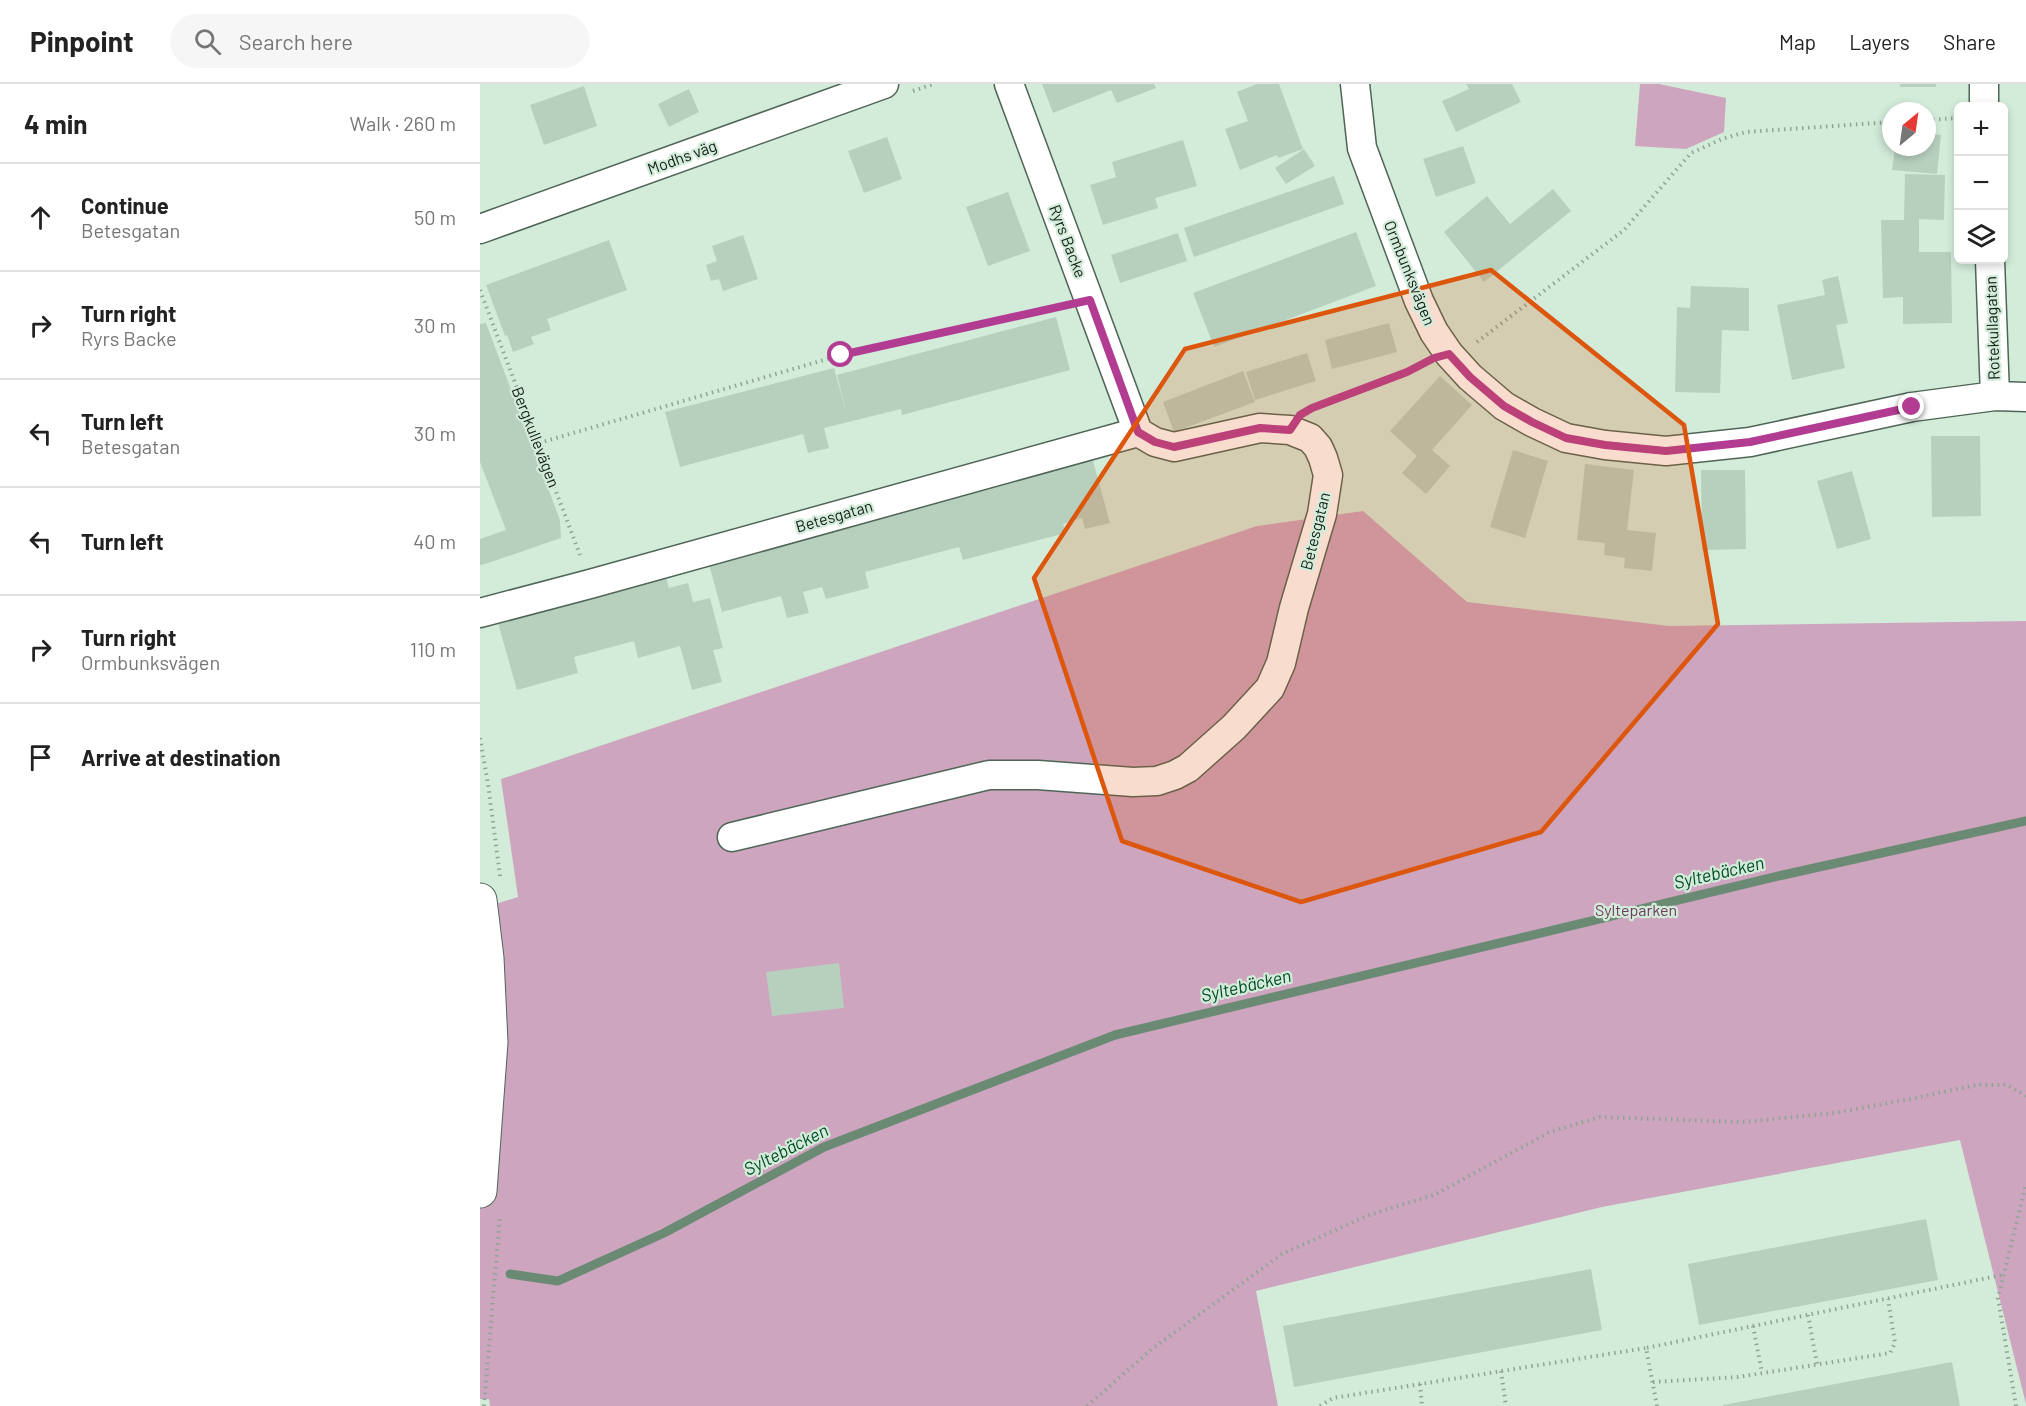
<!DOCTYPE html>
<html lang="en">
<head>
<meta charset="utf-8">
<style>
	:root { --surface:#fff; --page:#f6f6f6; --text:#222; --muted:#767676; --line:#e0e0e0 }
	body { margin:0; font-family:Barlow,sans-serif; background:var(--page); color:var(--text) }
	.controls { position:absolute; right:18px; top:18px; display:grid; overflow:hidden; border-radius:9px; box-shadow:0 3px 9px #0003 }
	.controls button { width:54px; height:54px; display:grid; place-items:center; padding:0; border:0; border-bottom:2px solid var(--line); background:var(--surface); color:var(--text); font:30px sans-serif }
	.compass { position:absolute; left:1402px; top:18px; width:54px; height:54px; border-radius:50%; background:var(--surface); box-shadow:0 3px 9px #0003; rotate:29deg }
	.stop { position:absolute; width:18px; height:18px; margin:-14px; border:4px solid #b33c93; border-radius:50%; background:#fff }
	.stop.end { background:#b33c93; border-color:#fff; box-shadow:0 2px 6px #0008 }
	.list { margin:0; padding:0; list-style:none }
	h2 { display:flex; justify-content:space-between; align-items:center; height:78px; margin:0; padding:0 24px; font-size:26px }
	h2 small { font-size:20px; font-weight:400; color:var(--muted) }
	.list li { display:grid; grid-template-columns:39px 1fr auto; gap:18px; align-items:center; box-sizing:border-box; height:108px; padding:0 24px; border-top:2px solid var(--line) }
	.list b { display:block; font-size:22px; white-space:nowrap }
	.list p { margin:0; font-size:20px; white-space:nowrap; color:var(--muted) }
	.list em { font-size:20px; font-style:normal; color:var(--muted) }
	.icon { flex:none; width:33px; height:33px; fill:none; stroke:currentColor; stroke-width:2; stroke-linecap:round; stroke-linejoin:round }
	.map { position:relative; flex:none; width:1546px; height:1322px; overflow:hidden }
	header { display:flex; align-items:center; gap:36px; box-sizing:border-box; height:84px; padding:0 30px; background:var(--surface); border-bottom:2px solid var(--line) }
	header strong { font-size:28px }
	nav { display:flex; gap:33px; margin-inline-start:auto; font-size:21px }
	.search { width:420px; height:54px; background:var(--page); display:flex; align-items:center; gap:15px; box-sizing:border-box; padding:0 21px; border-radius:33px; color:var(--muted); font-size:22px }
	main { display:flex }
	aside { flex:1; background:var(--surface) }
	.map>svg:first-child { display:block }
	.green { fill:#cda5be }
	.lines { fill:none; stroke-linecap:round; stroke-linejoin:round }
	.stream { stroke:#6a8a74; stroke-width:9 }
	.building { fill:#b7d0be }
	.minor-casing { stroke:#4f6556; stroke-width:31 }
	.tertiary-casing { stroke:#4f6556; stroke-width:35 }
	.path { stroke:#90a496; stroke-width:4; stroke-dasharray:1.5 4.5; stroke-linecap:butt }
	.minor { stroke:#fff; stroke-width:28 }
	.tertiary { stroke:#fff; stroke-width:33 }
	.route { stroke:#b33c93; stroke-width:8 }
	.marked { fill:#dd560d; fill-opacity:0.2; stroke:#dd560d; stroke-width:4.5; stroke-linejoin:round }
	.labels { text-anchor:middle; stroke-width:4.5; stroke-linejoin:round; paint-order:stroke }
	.street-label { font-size:16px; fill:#141e17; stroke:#d3ecda }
	.park-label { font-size:16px; fill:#6f3a5e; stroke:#d3ecda }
	.water-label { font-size:18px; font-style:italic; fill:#004b27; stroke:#d3ecda }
</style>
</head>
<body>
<header>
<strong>Pinpoint</strong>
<div class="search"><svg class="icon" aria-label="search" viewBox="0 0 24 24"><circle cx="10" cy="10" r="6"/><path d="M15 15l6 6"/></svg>Search here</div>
<nav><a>Map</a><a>Layers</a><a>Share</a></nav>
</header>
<main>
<aside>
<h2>4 min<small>Walk · 260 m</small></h2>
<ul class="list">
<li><svg class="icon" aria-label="ahead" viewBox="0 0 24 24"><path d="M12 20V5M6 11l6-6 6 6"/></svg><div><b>Continue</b><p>Betesgatan</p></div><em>50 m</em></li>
<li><svg class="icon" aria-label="right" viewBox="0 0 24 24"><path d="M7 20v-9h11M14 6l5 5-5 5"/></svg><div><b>Turn right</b><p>Ryrs Backe</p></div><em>30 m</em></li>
<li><svg class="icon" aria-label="left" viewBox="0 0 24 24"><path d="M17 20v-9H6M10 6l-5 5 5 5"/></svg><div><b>Turn left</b><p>Betesgatan</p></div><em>30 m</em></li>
<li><svg class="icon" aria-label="left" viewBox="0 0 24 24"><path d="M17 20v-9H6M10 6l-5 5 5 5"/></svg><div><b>Turn left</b></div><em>40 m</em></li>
<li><svg class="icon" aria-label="right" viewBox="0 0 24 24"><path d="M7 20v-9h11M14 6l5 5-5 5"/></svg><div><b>Turn right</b><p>Ormbunksvägen</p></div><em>110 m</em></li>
<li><svg class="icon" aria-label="arrive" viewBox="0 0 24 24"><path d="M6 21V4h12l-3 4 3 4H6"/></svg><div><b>Arrive at destination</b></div></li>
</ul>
</aside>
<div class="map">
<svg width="1546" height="1322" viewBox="0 0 1546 1322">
	<rect width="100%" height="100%" fill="#d3ecda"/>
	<path class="green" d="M1160,0H1179L1246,14L1244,48L1206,65L1155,62Z
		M883,427L987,518L1189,542L1546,537V1320L1480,1056L1122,1123L776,1207L798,1322H10L9,1315H0V825L38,813L21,695L777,442Z"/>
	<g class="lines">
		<path class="stream" d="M30,1190L78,1197L184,1149L344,1063L635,951L1303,791L1546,737"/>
	</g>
	<path class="building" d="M562,0H674L676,4L637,19L631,6L573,29Z
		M777,0H799L823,65L798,74L797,71L760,86L745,45L768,37L757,8Z
		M986,0H1032L1041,18L976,48L962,17L989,5Z
		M1420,0H1456V3H1420Z
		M104,2L117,42L64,61L50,21Z
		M209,5L219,28L189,43L178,20Z
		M1447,50L1461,51L1457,90L1412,86L1415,63H1447Z
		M407,53L422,95L384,109L368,67Z
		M703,56L717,102L675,114L678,124L623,141L610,101L636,93L632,78Z
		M983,62L996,99L956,113L943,75Z
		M824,65L835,82L806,100L795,84Z
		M1425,90L1465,91L1464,136L1439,135V168H1471L1472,239L1423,240V213L1403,214L1401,136H1424Z
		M854,92L864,120L714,173L704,144Z
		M1073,105L1091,127L1004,198L964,148L1007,112L1030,140Z
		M528,108L550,167L508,182L486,123Z
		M876,148L896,202L734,263L713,209Z
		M698,149L707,177L640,199L631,171Z
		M263,151L278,195L243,207L239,195L231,197L226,181L237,177L232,162Z
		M129,156L147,206L67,235L71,246L51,253L54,260L33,268L27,251L25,252L6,201Z
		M1358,192L1368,239L1356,241L1365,284L1312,296L1297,221L1345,211L1342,196Z
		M1211,202L1269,204V247L1242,246L1240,309L1195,308L1197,223L1210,224Z
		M576,233L590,286L422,331L421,325L344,344L349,364L328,369L323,350L200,383L185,328L354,284L367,331L357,291Z
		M6,239L80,436L81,454L5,480L0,481V455L26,446L0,378V240Z
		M909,239L917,268L852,285L845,256Z
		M827,269L836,297L775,316L766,288Z
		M763,287L775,318L694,348L683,318Z
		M960,292L992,321L952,366L970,382L946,410L922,389L937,372L910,347Z
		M1451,352H1500L1501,432L1452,433Z
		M610,366L630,439L605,445L602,434L583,440L586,449L483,476L479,463L385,488L389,504L346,515L342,503L323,508L329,529L307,534L301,512L242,528L227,473Z
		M1033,366L1068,377L1045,454L1010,443Z
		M1105,380L1154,386L1147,446L1176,449L1172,487L1144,484L1145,474L1124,471L1125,459L1097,456Z
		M1221,386H1265L1266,465L1222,466Z
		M1372,387L1391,455L1357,465L1337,397Z
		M184,486L189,504L208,499L213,518L230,514L243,564L233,566L242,598L212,606L200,562L158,574L154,557L94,573L98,589L37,606L16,532Z
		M359,879L364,924L292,932L286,888Z
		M1446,1135L1458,1196L1219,1241L1208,1180Z
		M1111,1185L1122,1246L814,1303L803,1242Z
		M1472,1278L1480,1322H1243V1321Z"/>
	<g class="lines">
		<defs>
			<path id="minor" d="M529,0L658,348
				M875,0L882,64L939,217L954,248L969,270L990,293L1024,322L1052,338L1086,354L1125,361L1186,367L1270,358L1432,323L1515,312L1546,313
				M1504,22V0
				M0,145L404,0
				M1510,176L1515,312
				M0,529L110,500L658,348L675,358L694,363L780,344L810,346L830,354L838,363L843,374L848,391L842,430L814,524L801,579L790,604L754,643L708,684L695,691L677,697L653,698L558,691H509L252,753"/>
			<path id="tertiary" d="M0,816L7,874L11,958L0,1107"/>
		</defs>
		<use href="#minor" class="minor-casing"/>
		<use href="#tertiary" class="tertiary-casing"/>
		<path class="path" d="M433,7L453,0
			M1447,36L1478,34
			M0,206L100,471
			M997,258L1144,146L1211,69L1242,55L1266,48L1411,38
			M834,324L927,288L941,281
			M59,359L361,271L580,222
			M0,654L8,700L20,792
			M1328,1231L1337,1280
			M1273,1242L1282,1289
			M1021,1287L1026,1322
			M1173,1298L1258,1293L1410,1269L1415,1259L1408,1215
			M940,1300L942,1322
			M4,1322L20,1131
			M607,1322L672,1265L802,1170L889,1131L954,1111L1070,1048L1120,1033L1263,1038L1354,1029L1436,1014L1496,1001H1527L1546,1012
			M840,1322L853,1314L1166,1264
			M1177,1322L1166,1264L1522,1191
			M1536,1322L1518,1214L1546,1100"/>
		<use href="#minor" class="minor"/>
		<use href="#tertiary" class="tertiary"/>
	</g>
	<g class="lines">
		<path class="route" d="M361,271L610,216L658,348L675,358L694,363L780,344L810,346L820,331L832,324L927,288L954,274L969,270L990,293L1024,322L1052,338L1086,354L1125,361L1186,367L1270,358L1432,323"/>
	</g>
	<path class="marked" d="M1011,186L1204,341L1238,540L1061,748L821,818L642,757L554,494L705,265Z"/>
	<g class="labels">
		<g class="street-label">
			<text transform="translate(202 73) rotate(-20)" y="6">Modhs väg</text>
			<text transform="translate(588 157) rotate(69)" y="6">Ryrs Backe</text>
			<text transform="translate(930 189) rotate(68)" y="6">Ormbunksvägen</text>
			<text transform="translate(1512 244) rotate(-92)" y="6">Rotekullagatan</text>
			<text transform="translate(56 353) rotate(69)" y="6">Bergkullevägen</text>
			<text transform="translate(354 432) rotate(-16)" y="6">Betesgatan</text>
			<text transform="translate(835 447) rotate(-76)" y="6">Betesgatan</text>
		</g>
		<g class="park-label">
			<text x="1156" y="832">Sylteparken</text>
		</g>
		<g class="water-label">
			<text transform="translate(1239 789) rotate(-13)" y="6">Syltebäcken</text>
			<text transform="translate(766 902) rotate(-13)" y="6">Syltebäcken</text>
			<text transform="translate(306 1066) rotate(-27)" y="6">Syltebäcken</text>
		</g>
	</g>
</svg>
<div class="controls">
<button>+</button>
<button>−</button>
<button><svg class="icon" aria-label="layers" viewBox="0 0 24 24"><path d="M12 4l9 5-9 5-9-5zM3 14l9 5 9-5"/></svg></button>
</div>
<svg class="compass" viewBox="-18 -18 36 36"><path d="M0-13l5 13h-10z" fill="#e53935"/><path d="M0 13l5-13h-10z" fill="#767676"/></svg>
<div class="stop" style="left:361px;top:271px"></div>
<div class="stop end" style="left:1432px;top:323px"></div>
</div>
</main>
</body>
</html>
